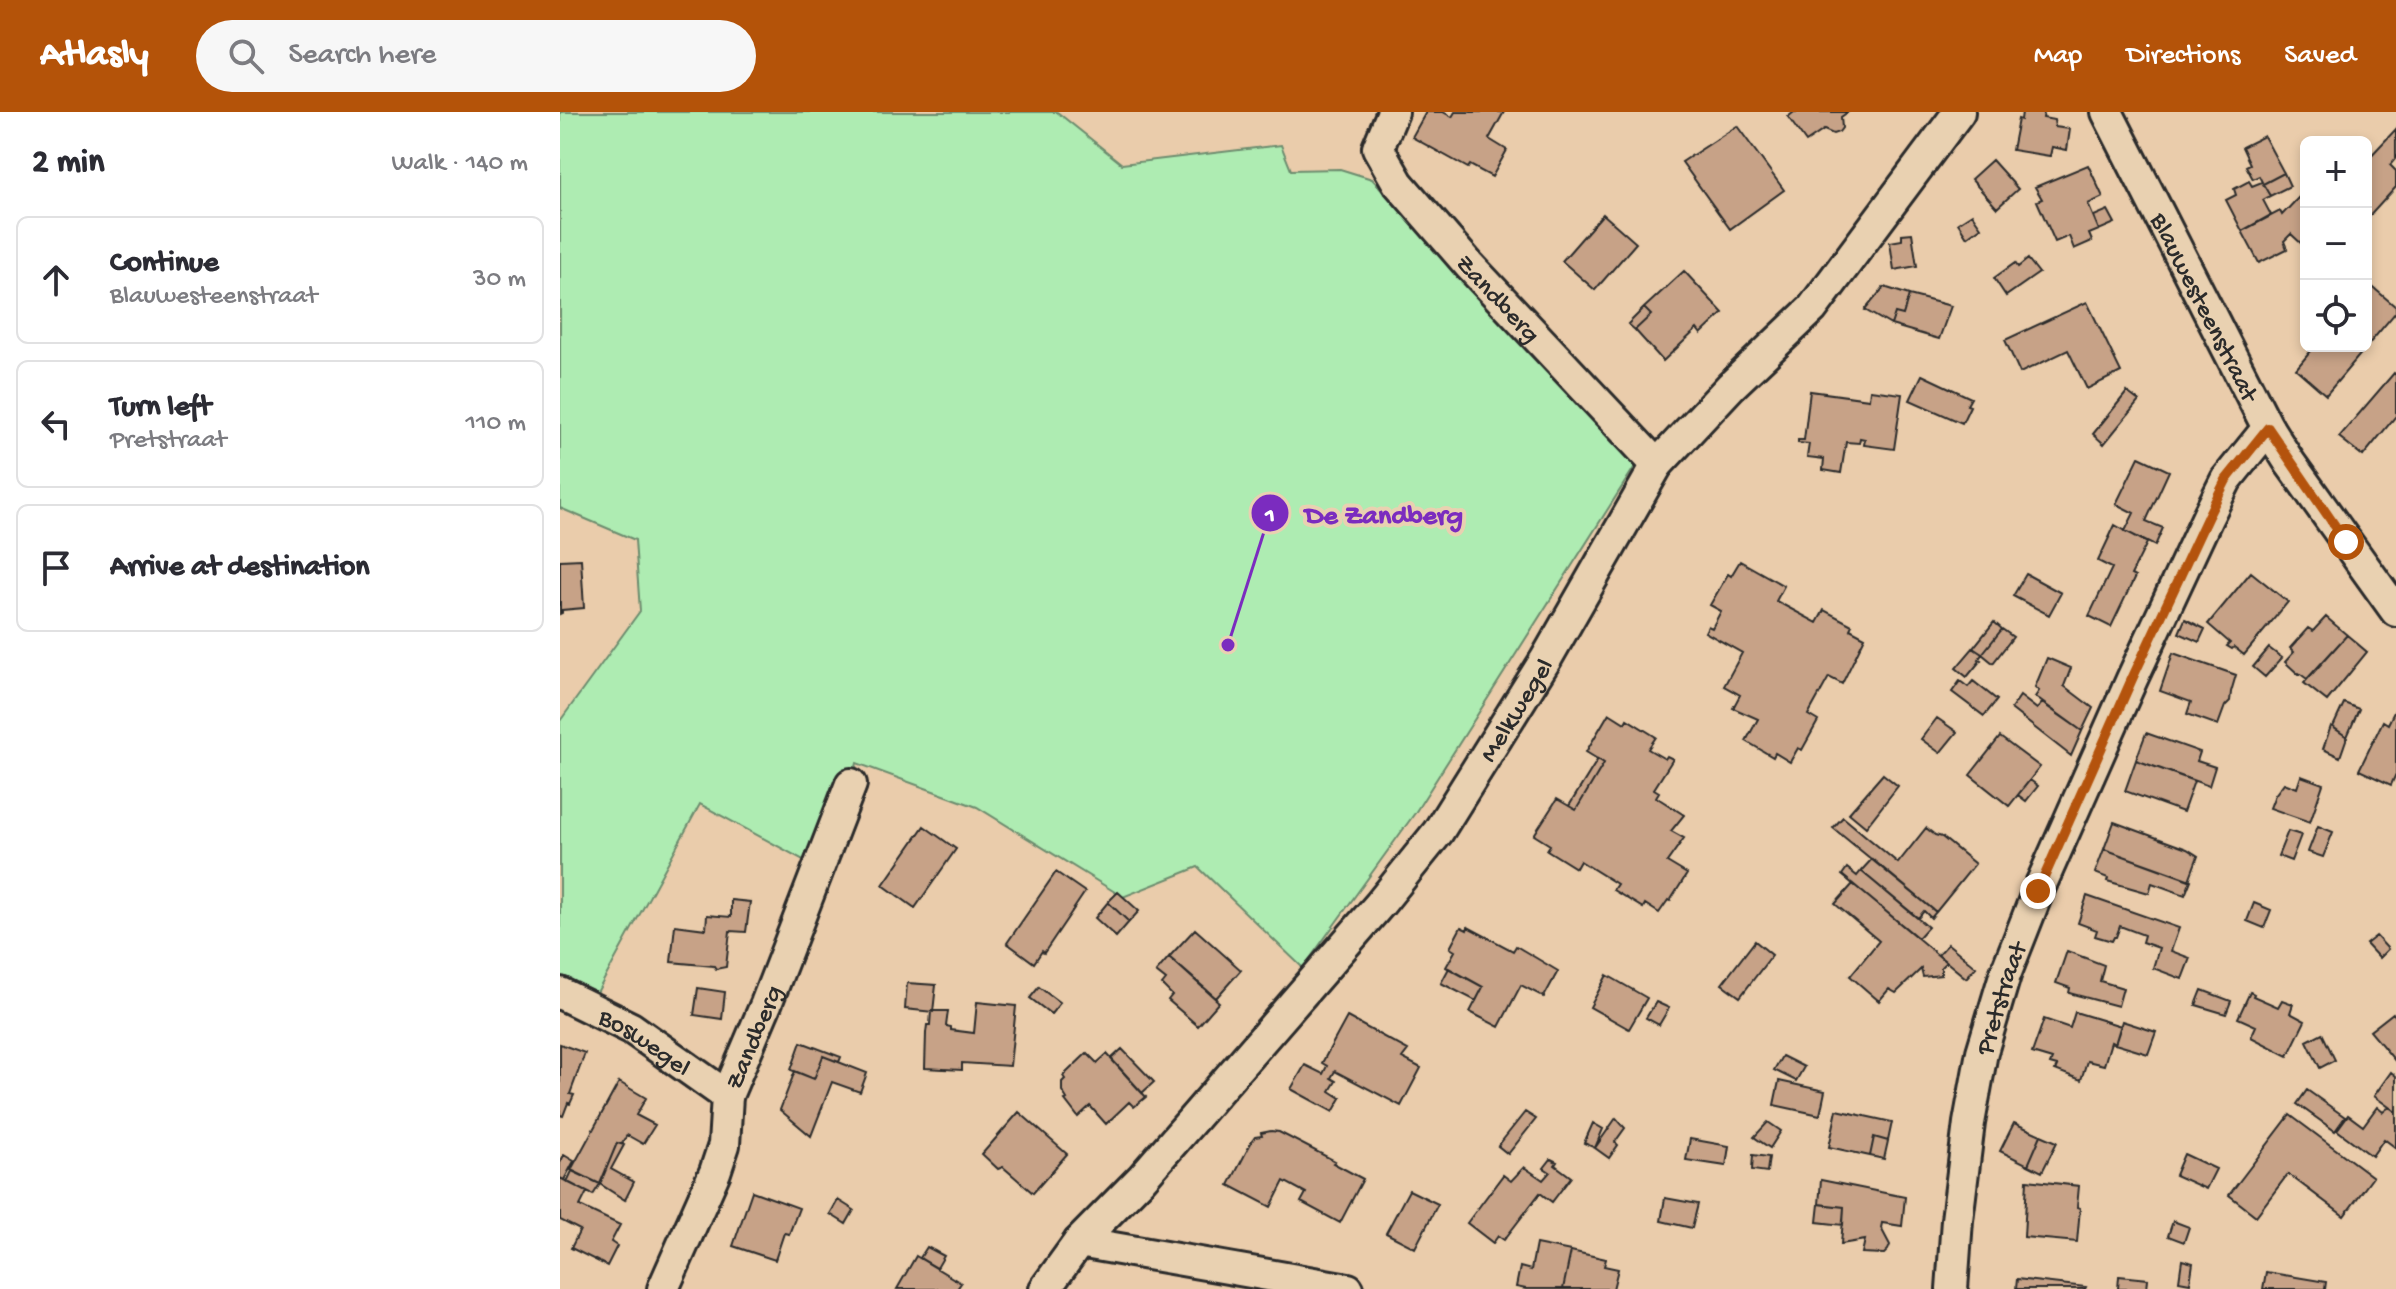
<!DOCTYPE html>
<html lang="en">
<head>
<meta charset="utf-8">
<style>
	:root { --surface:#fff; --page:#f7f7f7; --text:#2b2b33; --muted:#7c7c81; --line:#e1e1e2; --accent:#b45309 }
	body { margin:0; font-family:"Gochi Hand",sans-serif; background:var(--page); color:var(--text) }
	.controls { position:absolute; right:24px; top:24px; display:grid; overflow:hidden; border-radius:12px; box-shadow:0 4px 12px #0003 }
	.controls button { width:72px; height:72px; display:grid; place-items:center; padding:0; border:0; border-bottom:2px solid var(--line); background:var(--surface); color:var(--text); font:40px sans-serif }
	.stop { position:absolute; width:24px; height:24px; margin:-18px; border:6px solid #b45309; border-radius:50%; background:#fff }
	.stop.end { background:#b45309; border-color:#fff; box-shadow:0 2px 8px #0008 }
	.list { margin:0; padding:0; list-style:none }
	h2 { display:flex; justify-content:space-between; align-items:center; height:104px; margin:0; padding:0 32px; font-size:34px }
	h2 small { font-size:26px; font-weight:400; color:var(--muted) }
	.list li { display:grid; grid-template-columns:52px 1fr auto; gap:24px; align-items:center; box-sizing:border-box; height:128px; margin:0 16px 16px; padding:0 16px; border:2px solid var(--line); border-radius:12px }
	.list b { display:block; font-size:30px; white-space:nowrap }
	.list p { margin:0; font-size:26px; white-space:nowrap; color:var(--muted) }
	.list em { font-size:26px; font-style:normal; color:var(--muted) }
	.icon { flex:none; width:44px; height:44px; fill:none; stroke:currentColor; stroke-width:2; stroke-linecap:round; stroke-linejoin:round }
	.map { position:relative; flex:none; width:1836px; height:1177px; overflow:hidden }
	header { display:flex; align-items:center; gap:48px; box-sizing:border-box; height:112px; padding:0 40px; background:var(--accent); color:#fff }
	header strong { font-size:38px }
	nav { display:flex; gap:44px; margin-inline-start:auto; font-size:28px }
	.search { width:560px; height:72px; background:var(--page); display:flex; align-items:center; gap:20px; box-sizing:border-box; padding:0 28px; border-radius:44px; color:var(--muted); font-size:30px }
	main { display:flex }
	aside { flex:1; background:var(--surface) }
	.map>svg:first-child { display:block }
	.green { fill:#aeecb2; stroke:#6c8c6e; stroke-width:2 }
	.building { fill:#c7a287; stroke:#2b2b2b; stroke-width:2 }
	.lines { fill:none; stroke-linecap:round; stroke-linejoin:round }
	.street-casing { stroke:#2b2b2b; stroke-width:36 }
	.street { stroke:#e9d1b1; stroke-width:30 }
	.route { stroke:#b45309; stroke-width:10 }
	.labels { text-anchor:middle; stroke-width:8; stroke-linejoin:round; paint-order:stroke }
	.street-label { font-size:26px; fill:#2b2b2b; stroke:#e9d1b1 }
	.leader { fill:none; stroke:#7b2cbf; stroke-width:3 }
	.callout-dot { fill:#7b2cbf; stroke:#e9d1b1; stroke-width:3 }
	.mark-label { font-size:24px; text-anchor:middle; font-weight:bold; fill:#fff }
	.callout-label { font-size:28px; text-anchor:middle; font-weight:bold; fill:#7b2cbf; stroke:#e9d1b1; stroke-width:8; stroke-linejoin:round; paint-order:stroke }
</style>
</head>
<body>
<header>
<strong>Atlasly</strong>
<div class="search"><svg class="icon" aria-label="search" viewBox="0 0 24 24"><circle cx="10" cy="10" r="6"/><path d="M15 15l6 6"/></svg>Search here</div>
<nav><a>Map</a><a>Directions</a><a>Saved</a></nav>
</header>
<main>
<aside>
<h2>2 min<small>Walk · 140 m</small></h2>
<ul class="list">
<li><svg class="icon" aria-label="ahead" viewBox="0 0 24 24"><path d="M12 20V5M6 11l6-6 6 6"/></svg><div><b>Continue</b><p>Blauwesteenstraat</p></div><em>30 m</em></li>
<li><svg class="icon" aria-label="left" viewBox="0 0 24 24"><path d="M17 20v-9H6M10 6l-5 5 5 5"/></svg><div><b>Turn left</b><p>Pretstraat</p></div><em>110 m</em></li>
<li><svg class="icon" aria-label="arrive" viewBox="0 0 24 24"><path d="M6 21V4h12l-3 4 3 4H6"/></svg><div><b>Arrive at destination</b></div></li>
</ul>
</aside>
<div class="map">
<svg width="1836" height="1177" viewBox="0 0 1836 1177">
	<rect width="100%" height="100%" fill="#eaccab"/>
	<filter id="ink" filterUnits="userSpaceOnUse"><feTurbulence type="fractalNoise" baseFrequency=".0125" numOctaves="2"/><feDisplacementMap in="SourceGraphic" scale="16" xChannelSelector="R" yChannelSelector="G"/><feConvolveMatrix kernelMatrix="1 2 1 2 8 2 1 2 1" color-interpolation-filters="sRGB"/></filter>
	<g filter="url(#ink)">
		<path class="green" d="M0,0H497L562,52L721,33L731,58L780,57L812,67L1079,348L855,701L743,856L638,755L563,785L417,695L297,651L271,763L140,692L34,886L0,870V609L80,499L75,428L0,396Z"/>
		<path class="building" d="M866,0H883L892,5L895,0H944L929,27L947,38L932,65L910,53L908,56L852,25Z
			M1234,0H1288L1281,5L1282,16L1279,20L1273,22L1264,18L1246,30L1228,5Z
			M1462,0H1484L1483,6L1494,8L1495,15L1510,17L1507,38L1492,35L1490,44L1452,38L1458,7L1461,8Z
			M1177,14L1224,78L1170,117L1122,50Z
			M1836,17V46L1830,53L1836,59V75L1806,108V49Z
			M1704,24L1724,61L1703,72L1710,84L1703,88L1711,103L1682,119L1666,88L1676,83L1674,77L1689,69L1692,74L1702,70L1699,64L1693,67L1686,54L1690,52L1682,35Z
			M1432,48L1458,77L1437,96L1411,67Z
			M1528,53L1543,85L1528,92L1539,118L1529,122L1532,129L1514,137L1509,124L1495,130L1477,89L1482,87L1475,75Z
			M1724,61L1730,74L1710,84L1703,72Z
			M1739,85L1746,92V136L1731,122L1724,129L1727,137L1699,151L1682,119L1720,99L1722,103Z
			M1548,98L1555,111L1539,118L1534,104Z
			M1043,102L1076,131L1035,178L1002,149Z
			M1412,102L1421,115L1407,125L1398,111Z
			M1352,121L1357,154L1334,158L1330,130L1342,128V122Z
			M1468,147L1479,161L1446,184L1434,166L1455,151L1458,155Z
			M1124,159L1163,201L1141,222L1137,217L1103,249L1075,218L1091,203L1084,196Z
			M1808,171L1836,195V200L1766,283L1736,257L1755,234H1806V174Z
			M1324,175L1349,183L1343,203L1335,201L1331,213L1305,198Z
			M1349,183L1391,194L1379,227L1331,213L1335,201L1343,203Z
			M1527,190L1561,260L1527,277L1508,238L1460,261L1445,228Z
			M1084,196L1091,203L1075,218L1068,212Z
			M1834,261L1836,263V304L1803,344L1779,325Z
			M1362,263L1411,286L1407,293L1410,294L1402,311L1350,288Z
			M1310,278L1342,282L1334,337L1304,333L1305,327L1300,326L1299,331L1286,330L1281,361L1263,358L1264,347L1247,345L1249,332L1238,331V328H1244L1250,279L1309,287Z
			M1567,280L1579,289L1544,332L1533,322Z
			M1579,345L1609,359L1586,409L1603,416L1595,434L1565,419L1574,401L1556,392Z
			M1555,413L1587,431L1571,463L1575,465L1551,515L1529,504L1552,456L1538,449Z
			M21,447L24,496L2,498V501L0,502V448Z
			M1180,449L1224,474L1216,489L1257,511L1264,498L1292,513L1290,517L1305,525L1282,572L1269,565L1248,603L1258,609L1242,638L1238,636L1230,650L1215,641L1213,645L1186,629L1198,607L1173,596L1180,583L1164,574L1182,541L1145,520L1148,514L1152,516L1161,499L1150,493L1168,462L1171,464Z
			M1691,460L1728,490L1684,543L1674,535L1672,537L1667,534L1670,531L1648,512Z
			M1466,462L1501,481L1489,503L1453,484Z
			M1766,505L1787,523L1747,567L1739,561L1738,562L1725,550L1734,540L1730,536L1748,516L1753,519Z
			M1625,507L1645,517L1639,530L1619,521Z
			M1434,510L1442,517L1422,542L1413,536Z
			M1442,517L1453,525L1433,551L1422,542Z
			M1787,523L1807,540L1767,589L1744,571Z
			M1413,536L1422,542L1419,547L1421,548L1407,565L1396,556Z
			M1709,536L1722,546L1705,565L1693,555Z
			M1613,541L1676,563L1671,580L1670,589L1665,594L1658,613L1627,602L1631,590L1600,579Z
			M1487,546L1511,556L1504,574L1533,596L1522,619L1475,585L1479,579L1475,575Z
			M1400,569L1408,575L1413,569L1437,588L1424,604L1392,580Z
			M1460,584L1477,597L1482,591L1522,619L1511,644L1451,597Z
			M1784,591L1799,597L1787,625L1773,615Z
			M1836,596V662L1831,673L1799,658L1823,609L1828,612Z
			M1049,601L1065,611L1067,607L1096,625L1088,637L1105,647L1107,644L1113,647L1094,677L1099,680L1096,685L1124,703L1111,719L1124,726L1107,750L1127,762L1110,789L1108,788L1099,801L1085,792L1083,796L1053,778L1057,772L1020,749L1016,756L987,738L990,733L974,723L997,687L1016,698L1044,651L1026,640Z
			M1377,606L1397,620L1380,641L1361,627Z
			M1771,614L1787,625L1780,645L1763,637Z
			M1586,621L1640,640L1637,649L1655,655L1649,674L1576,648Z
			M1440,625L1480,655L1449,694L1410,663Z
			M1038,647L1044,651L1016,698L1009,694Z
			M1576,648L1634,669L1623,700L1565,679Z
			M1323,662L1338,674L1306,715L1289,701Z
			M1741,664L1763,672L1750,710L1710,696L1715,683L1724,671L1737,676Z
			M1470,668L1478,674L1466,689L1458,683Z
			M1283,705L1338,751L1366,716L1375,723L1382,725L1415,752L1376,800L1273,716Z
			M1554,710L1627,737L1638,744L1629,768L1544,737Z
			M364,714L396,737L355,796L323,773Z
			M1758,714L1773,720L1763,745L1748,740Z
			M1728,719L1741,723L1731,749L1718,744Z
			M1544,737L1631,768L1625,783L1592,771L1589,781L1547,769L1548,766L1535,761Z
			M1312,747L1376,800L1371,806L1364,799L1358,806L1301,759Z
			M1287,756L1297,764L1301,759L1368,815L1358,826L1282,763Z
			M496,760L525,780L484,841L482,839L474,851L447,831Z
			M1293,772L1386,850L1381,855V863L1363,865L1361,857L1336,881L1329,877L1319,889L1290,864L1319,829L1275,792Z
			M558,780L579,799L569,810L548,790Z
			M1527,784L1619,816L1611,839L1630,846L1622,867L1593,856L1599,836L1582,830L1584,823L1560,814L1556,825H1554L1552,829L1535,824L1537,818L1518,811Z
			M171,788L190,790L186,820L170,819L166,855L156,857L154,854L111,850L115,813L146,817L147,803L171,805Z
			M548,790L569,810L556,825L535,806Z
			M1694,791L1711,798L1704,816L1687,809Z
			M901,815L907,818L908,815L953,839L956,834L998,859L984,885L961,873L939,915L910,900L923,875L886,855L895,839L890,836Z
			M635,817L681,858L656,886L609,845Z
			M1816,824L1828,837L1819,846L1806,832Z
			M1195,829L1212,843L1180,885L1162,872Z
			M1388,832L1416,855L1406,866L1378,843Z
			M1507,839L1544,853L1540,869L1563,876L1558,894L1509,881L1510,876L1496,871Z
			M609,845L659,890L638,914L608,888L612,883L602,873L606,868L596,860Z
			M889,856L923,875L916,889L881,871Z
			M1047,863L1087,886L1069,917L1030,895Z
			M347,871L376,873L373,900L345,897Z
			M479,875L500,891L491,902L470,886Z
			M138,876L165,880L162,907L134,903Z
			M1642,878L1671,889L1666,902L1636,893Z
			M1690,880L1694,882L1693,884L1718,895L1722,888L1733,892L1730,901L1745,909L1728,944L1691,925L1696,914L1678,906Z
			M417,890L456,894L450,954L402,951V958L365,956L366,921L367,913H370L371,899H388L386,914L391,915V918L414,921Z
			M1096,890L1109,896L1099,913L1086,906Z
			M1515,900L1561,914L1555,932L1551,930L1544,953L1527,949L1521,968L1495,958L1497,954L1490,952L1492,947L1472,941L1484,907L1510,916Z
			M1833,901L1836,905V950L1810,919Z
			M787,905L848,938L842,946L861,956L841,994L775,959L771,966L776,969L770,979L781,986L773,1000L731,977L745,953L763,962L767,954L762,951Z
			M1562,909L1596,920L1588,942L1555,932Z
			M1762,921L1775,948L1760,956L1747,929Z
			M241,930L281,945L279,950L263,944L254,967L231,958Z
			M0,932L25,941L10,982L14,983L10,992L8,991L3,1004L0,1003Z
			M562,937L594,970L582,981L551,947Z
			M527,941L537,951L547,942L586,985L574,995L569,990L546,1012L530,994L518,1005L505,988L507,987L502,979V970L505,967L503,964Z
			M263,944L307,961L300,980L272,970L251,1024L220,998L235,959L254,967Z
			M1222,944L1244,955L1236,969L1214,958Z
			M1831,960L1836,964V1000L1814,984Z
			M1219,969L1265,979L1260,1003L1214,993Z
			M59,970L86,986L76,1003L95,1013L83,1032L67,1023L62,1032L57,1031L40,1072L11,1058Z
			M1747,978L1785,1005L1775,1019L1737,992Z
			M1817,995L1823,1000L1829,995L1836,1000V1036L1824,1027L1812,1044L1777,1018L1788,1003L1803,1014Z
			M1277,998L1332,1010L1328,1029L1314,1025L1310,1044L1269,1035Z
			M459,1000L507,1042L473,1081L443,1055L438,1057L422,1042Z
			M965,1000L976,1007L948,1042L938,1034Z
			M1730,1003L1813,1065L1784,1104L1728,1062L1696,1104L1669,1083Z
			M1056,1006L1065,1016L1055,1030L1058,1033L1049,1046L1035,1036Z
			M1208,1010L1221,1019L1210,1036L1194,1025Z
			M1033,1011L1043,1017L1035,1036L1024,1031Z
			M1454,1011L1481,1023L1468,1053L1440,1039Z
			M711,1019L719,1020L775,1049L773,1051L803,1067L780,1111L741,1090L746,1081L724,1069L711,1095L669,1073L692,1029L695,1025L702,1024L701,1021Z
			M1481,1023L1497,1030L1482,1060L1468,1053Z
			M1314,1025L1328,1029L1324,1047L1310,1044Z
			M1130,1027L1169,1034L1166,1054L1126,1048Z
			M57,1031L64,1033L51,1057L74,1070L65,1088L40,1072Z
			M1624,1042L1656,1057L1646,1077L1615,1063Z
			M4,1043L14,1049L4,1068L0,1066V1051Z
			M1193,1043L1209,1045L1207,1060L1192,1058Z
			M991,1047L997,1050L995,1053L1011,1065L992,1090L980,1081L944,1128L938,1124L933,1131L907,1111L943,1063L951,1069L964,1055L983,1068L990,1060L984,1056Z
			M12,1059L40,1072L33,1083L7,1070Z
			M0,1066L27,1080L20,1094L60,1113L51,1130L57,1134L47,1154L11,1136L20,1118L0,1108Z
			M1261,1068L1345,1085L1342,1114L1322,1111L1321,1116L1330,1133L1328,1138L1324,1142L1302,1141L1305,1128L1281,1132L1284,1095L1259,1092Z
			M1467,1068L1519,1074L1517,1095L1520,1096L1517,1130L1464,1125Z
			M849,1078L878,1092L855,1136L826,1121Z
			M192,1079L239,1096L229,1122L224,1121L215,1148L173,1134Z
			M1105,1086L1138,1092L1132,1116L1101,1109Z
			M278,1088L294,1098L286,1112L270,1102Z
			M1259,1092L1284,1095L1283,1113L1257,1110Z
			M1613,1109L1629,1115L1624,1130L1608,1124Z
			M976,1132L1011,1139L1003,1177H966L956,1175L960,1155L971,1158Z
			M367,1135L384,1144L377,1156L360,1146Z
			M1011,1139L1046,1147L1044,1154L1058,1157L1053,1177H1003Z
			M356,1144L401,1171L397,1177H337Z
			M1622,1148L1633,1151L1630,1171L1619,1169Z
			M1706,1160L1766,1170L1765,1177H1703Z
			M1559,1164L1588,1167L1587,1177H1558Z
			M1457,1167L1526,1175L1525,1177H1456Z"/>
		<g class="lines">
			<defs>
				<g id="street">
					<path id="s1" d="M833,0L818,36L838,71L909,153L1097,353"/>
					<path id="s2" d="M1547,0L1708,316L1730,351L1836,499"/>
					<path id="s3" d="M0,881L71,916L167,984"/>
					<path d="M519,1130L788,1177"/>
					<path id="s4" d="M103,1177L155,1060L164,1033L167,984L206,892L291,672"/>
					<path id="s5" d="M485,1177L519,1130L581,1067L820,792L878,720L986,547L1097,353L1171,274L1252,197L1399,0"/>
					<path id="s6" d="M1392,1177L1397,1108L1409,1011L1422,940L1445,863L1478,779L1572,567L1648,404L1666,368L1708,316"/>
				</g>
			</defs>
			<use href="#street" class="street-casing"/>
			<use href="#street" class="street"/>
		</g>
	</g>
	<g class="lines" filter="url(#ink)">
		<path class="route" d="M1478,779L1572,567L1648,404L1666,368L1708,316L1786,430"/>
	</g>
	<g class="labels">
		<g class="street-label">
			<text dy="9" stroke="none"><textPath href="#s1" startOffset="232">Zandberg</textPath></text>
			<text dy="9" stroke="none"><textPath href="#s2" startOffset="218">Blauwesteenstraat</textPath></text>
			<text dy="9" stroke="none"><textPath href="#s5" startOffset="748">Melkwegel</textPath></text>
			<text dy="9" stroke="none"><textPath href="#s6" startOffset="296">Pretstraat</textPath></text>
			<text dy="9" stroke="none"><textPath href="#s4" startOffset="270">Zandberg</textPath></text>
			<text dy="9" stroke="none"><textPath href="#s3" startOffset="98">Boswegel</textPath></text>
		</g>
	</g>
	<path class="leader" d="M668 533L710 401"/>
	<g class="callout-dot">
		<circle cx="668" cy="533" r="8"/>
		<circle cx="710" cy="401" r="20"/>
	</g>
	<g class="mark-label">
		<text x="710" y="409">1</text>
	</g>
	<g class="callout-label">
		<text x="824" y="411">De Zandberg</text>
	</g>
</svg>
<div class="controls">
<button>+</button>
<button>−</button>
<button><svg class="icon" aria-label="locate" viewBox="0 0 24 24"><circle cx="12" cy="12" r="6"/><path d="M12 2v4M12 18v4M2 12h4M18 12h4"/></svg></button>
</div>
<div class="stop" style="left:1786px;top:430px"></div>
<div class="stop end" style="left:1478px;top:779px"></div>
</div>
</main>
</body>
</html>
